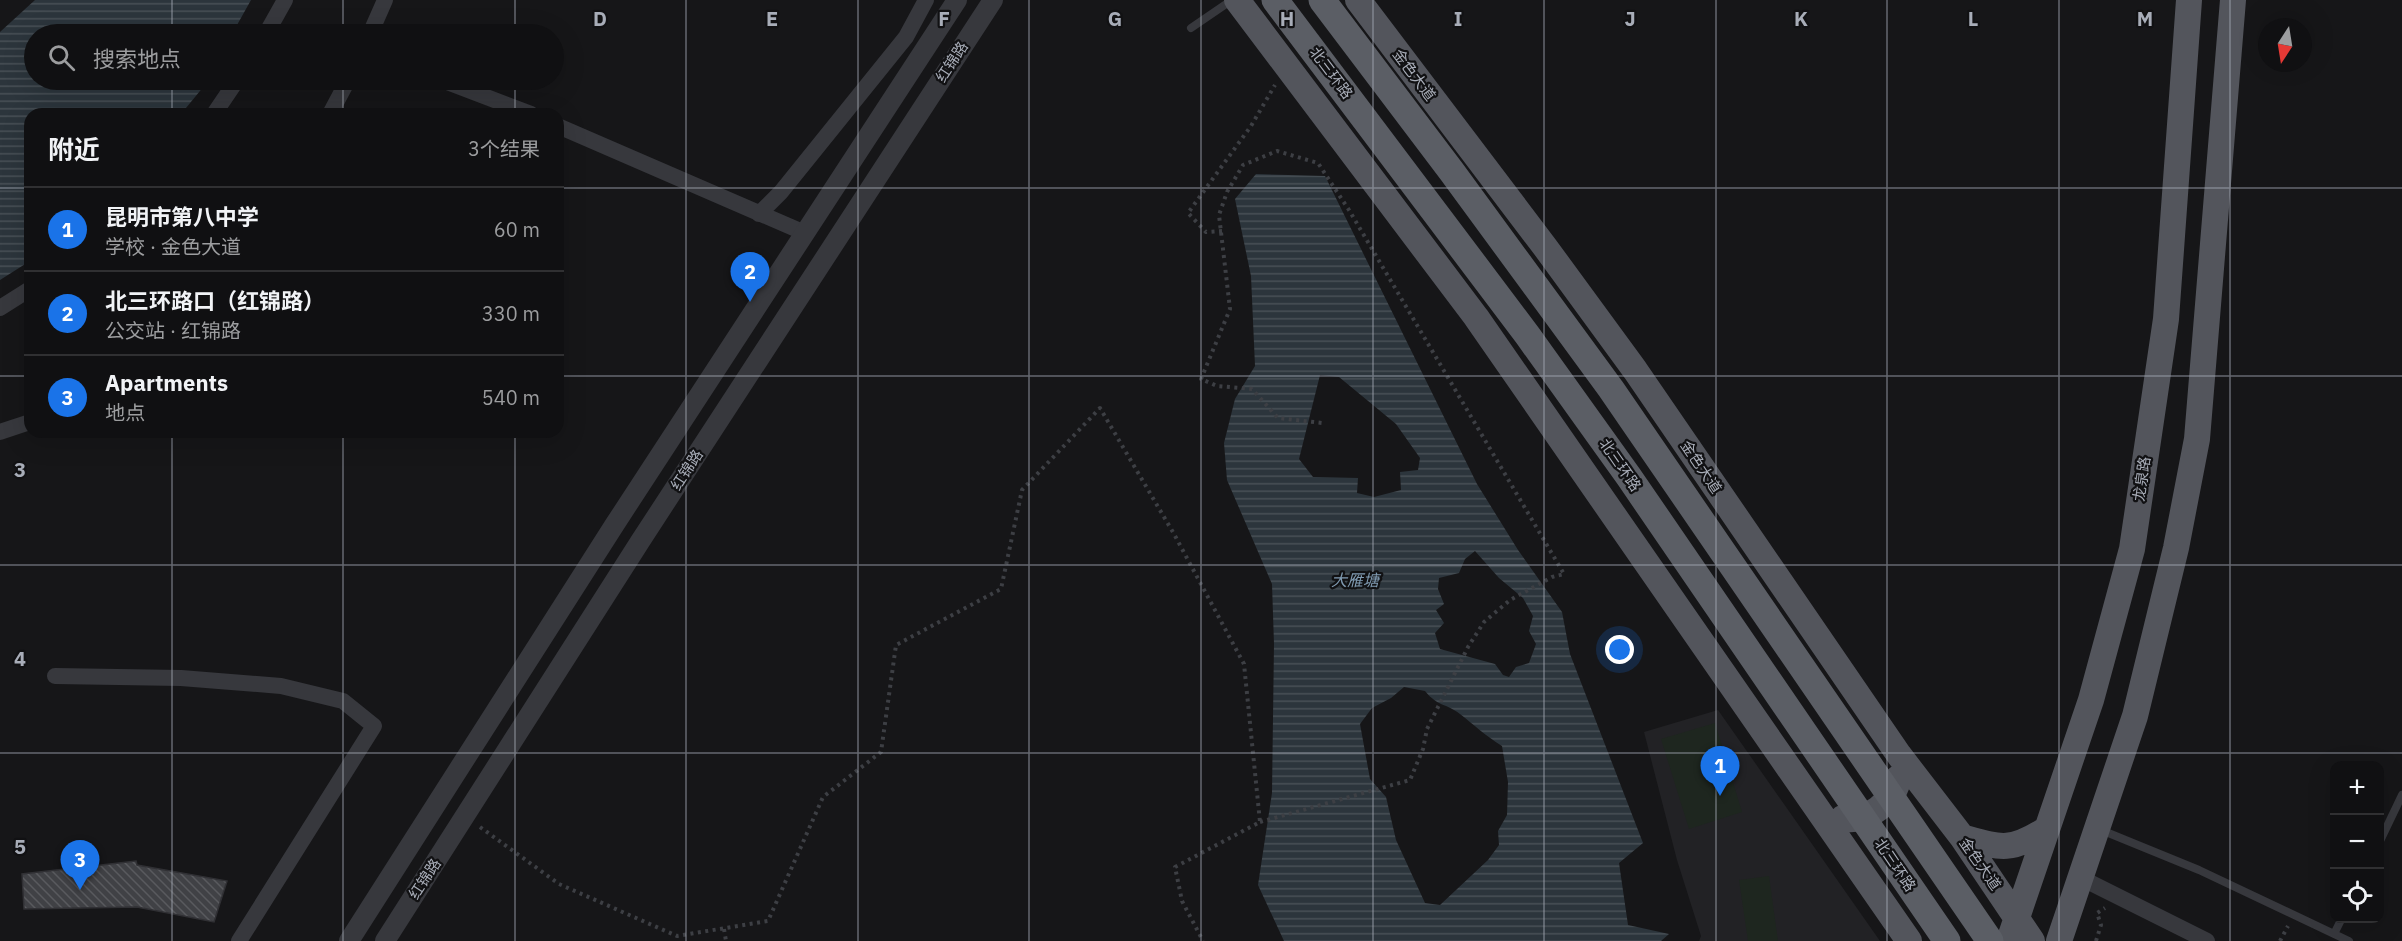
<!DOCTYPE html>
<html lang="zh">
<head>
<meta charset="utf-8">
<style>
	:root { --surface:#101012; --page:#19191b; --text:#f1f3f6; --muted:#9c9d9f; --line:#303032; --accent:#1a73e8 }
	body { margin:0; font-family:"IBM Plex Sans","Noto Sans SC",sans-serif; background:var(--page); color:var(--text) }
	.controls { position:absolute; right:18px; bottom:18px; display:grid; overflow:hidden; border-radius:12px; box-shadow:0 6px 24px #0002 }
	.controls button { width:54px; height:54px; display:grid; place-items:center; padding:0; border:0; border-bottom:2px solid var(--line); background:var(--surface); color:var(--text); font:30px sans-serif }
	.compass { position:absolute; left:2258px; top:18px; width:54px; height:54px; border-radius:50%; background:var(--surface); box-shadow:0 6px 24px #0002; rotate:192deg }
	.you { position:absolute; left:1620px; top:650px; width:21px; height:21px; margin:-15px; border:4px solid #fff; border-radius:50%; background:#1a73e8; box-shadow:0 0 0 9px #1a73e833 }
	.badge { display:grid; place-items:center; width:39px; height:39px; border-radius:50%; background:var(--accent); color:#fff; font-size:20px; font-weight:700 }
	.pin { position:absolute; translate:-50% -50px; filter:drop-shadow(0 2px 3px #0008) }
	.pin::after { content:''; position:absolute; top:32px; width:21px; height:18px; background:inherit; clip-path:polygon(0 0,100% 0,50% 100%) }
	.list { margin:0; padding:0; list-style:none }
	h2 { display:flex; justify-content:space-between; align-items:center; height:78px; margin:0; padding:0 24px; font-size:26px }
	h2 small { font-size:20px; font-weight:400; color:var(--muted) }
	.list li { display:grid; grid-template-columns:39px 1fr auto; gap:18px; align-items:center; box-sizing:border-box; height:84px; padding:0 24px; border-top:2px solid var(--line) }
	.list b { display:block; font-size:22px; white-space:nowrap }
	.list p { margin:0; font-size:20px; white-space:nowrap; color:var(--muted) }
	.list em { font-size:20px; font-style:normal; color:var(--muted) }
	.icon { flex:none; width:33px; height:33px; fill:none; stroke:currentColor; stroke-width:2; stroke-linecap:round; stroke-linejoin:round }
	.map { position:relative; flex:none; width:2402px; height:941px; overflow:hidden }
	.search { position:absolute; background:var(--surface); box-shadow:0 6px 24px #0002; left:24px; top:24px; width:540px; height:66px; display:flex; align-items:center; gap:15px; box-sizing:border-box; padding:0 21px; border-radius:33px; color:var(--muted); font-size:22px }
	.panel { position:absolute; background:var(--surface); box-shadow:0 6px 24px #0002; left:24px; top:108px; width:540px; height:330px; border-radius:18px }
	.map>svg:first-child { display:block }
	.built { fill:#222225 }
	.pitch { fill:#1e261f }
	.water { fill:url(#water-rules); fill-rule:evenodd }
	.building { fill:url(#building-back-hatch); stroke:#303034; stroke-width:1.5 }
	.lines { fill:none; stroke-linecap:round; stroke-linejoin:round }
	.path { stroke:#3d3f44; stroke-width:4; stroke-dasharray:3 4.5; stroke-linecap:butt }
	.service { stroke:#37383d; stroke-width:8 }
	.minor { stroke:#37383d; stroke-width:16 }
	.tertiary { stroke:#37383d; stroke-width:20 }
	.primary { stroke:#53555c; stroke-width:26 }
	.trunk-bridge { stroke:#5b5e65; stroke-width:27 }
	.grid { fill:none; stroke:#a8adb8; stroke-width:1.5; stroke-opacity:0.55 }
	.labels { text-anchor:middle; stroke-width:4.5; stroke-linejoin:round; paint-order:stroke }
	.street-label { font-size:15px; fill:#a8adb8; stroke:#111113 }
	.water-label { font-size:16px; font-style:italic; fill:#809bb2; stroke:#111113 }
	.grid-label { font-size:20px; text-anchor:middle; font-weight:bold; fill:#a8adb8; stroke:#111113; stroke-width:4.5; stroke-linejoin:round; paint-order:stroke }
</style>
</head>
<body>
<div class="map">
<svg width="2402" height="941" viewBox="0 0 2402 941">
	<defs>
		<pattern id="water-rules" width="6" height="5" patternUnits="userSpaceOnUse" patternTransform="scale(1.5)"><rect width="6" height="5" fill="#2c353c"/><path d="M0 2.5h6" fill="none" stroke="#485056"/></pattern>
		<pattern id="building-back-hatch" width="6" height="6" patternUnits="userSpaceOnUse" patternTransform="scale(1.5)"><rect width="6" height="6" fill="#404145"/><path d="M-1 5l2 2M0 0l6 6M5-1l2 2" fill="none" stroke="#595a5e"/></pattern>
	</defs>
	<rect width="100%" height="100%" fill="#161618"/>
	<path class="built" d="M1718,710L1880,941H1699L1701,936L1677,860L1644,732Z"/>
	<path class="pitch" d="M1715,723L1742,812L1689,829L1661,739Z
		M1769,876L1778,941H1748L1739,880Z"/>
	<path class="water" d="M35,0H251L232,34H34V80H209L181,114H30V261L0,280V32Z
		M1256,174L1325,176L1477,484L1518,550L1562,612L1570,654L1643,843L1619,863L1628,925L1669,934L1661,941H1284L1258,885L1272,793L1274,644L1272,584L1227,480L1224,443L1235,399L1255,366L1251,276L1235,199ZM1320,375L1339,377L1396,424L1420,458L1418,470L1400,472L1401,490L1374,497L1357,493L1358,478L1313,477L1299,459ZM1475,551L1499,578L1523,598L1533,616L1529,631L1536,644L1529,663L1516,667L1509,677L1503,675L1495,664L1440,649L1435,633L1444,623L1436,610L1444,604L1438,589L1439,578L1459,573L1465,559ZM1404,687L1425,691C1438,707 1446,703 1460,714C1474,725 1486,736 1502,746L1508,782L1507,815L1498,831L1499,845L1488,860L1440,905L1425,903L1396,840L1386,797L1370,779L1360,724L1372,708L1391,698Z"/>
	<path class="building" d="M136,861L137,865L227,881L214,922L137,907L24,909L22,874Z"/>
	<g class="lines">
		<path class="path" d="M1222,231L1206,232L1188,213L1251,126L1275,85
			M1260,822L1410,780L1423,749L1427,729L1468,647L1484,622L1510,600L1552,577L1564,574L1349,210L1318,163L1277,151L1243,165L1227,192L1219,215L1230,309L1201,379L1217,386L1252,389L1278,418L1322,423
			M480,827L559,884L677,936L768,921L823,797L881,752L896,645L1001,589L1022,490L1100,408L1174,534L1244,664L1260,822L1175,867L1182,901L1203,941
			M724,929L726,941
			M2096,941L2101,925L2097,913L2105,908
			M2280,941L2288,926"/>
		<path class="service" d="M1191,28L1232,0
			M2101,830L2199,870L2349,941
			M2380,841L2402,795
			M2334,934L2342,918"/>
		<path class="minor" d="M266,34L285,0
			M370,34L385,0
			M442,80L531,114
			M214,114L237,80
			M330,114L348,80
			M558,126L805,233
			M759,214L781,192L906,37L926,0
			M0,308L30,289
			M0,432L30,422
			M55,676L181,678L281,686L343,701L374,726L239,941
			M2081,878L2207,941"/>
		<path class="tertiary" d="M349,941L615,524L957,0
			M385,941L641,540L993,0"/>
		<path class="primary" d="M1237,0L1476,317L1909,941
			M1358,0L1545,247L1635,370L1899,755L1962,837L2032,941
			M1843,818C1864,825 1897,800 1898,778
			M1962,837C2001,848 2010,852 2045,830
			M2009,941L2091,700L2132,549L2166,319L2189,0
			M2059,941L2135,716L2176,548L2197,439L2233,0"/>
		<path class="trunk-bridge" d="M1275,0L1528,336L1629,477L1947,941
			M1322,0L1452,172L1611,389L1990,941"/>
	</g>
	<path class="grid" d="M172,0V34M343,0V34M515,0V34M686,0V941M858,0V941M1029,0V941M1201,0V941M1373,0V941M1544,0V941M1716,0V941M1887,0V941M2059,0V941M2230,0V941M172,80V114M343,80V114M515,80V114M0,188H30M558,188H2402M0,376H30M558,376H2402M172,432V941M343,432V941M515,432V941M0,565H2402M0,753H2402"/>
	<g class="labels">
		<g class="street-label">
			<text transform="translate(952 62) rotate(-57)" y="5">红锦路</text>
			<text transform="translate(1331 73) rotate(53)" y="5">北三环路</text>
			<text transform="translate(1414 75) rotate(53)" y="5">金色大道</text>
			<text transform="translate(1620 465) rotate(55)" y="5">北三环路</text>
			<text transform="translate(1701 467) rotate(56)" y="5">金色大道</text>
			<text transform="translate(687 470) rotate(-57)" y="5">红锦路</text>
			<text transform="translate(2142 479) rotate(-82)" y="5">龙泉路</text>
			<text transform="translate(1980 864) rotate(55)" y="5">金色大道</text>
			<text transform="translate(1895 865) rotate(56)" y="5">北三环路</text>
			<text transform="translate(425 879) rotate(-57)" y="5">红锦路</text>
		</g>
		<g class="water-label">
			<text x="1355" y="586">大雁塘</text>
		</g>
	</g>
	<g class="grid-label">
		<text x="600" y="26">D</text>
		<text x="772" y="26">E</text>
		<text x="944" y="26">F</text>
		<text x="1115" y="26">G</text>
		<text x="1287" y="26">H</text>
		<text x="1458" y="26">I</text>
		<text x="1630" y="26">J</text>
		<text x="1801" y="26">K</text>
		<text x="1973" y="26">L</text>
		<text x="2145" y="26">M</text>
		<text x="20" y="477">3</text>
		<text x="20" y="666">4</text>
		<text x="20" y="854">5</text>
	</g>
</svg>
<div class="controls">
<button>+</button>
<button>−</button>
<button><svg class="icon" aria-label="locate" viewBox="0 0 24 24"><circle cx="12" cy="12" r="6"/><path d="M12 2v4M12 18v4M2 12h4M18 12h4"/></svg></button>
</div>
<svg class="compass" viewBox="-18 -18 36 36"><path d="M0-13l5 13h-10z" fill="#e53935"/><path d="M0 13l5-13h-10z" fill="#9c9d9f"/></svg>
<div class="you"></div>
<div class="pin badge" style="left:1720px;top:796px">1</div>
<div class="pin badge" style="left:750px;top:302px">2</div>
<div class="pin badge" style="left:80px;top:890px">3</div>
<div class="search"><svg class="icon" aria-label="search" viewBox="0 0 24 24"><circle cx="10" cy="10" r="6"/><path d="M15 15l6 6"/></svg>搜索地点</div>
<section class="panel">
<h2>附近<small>3个结果</small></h2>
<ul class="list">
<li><span class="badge">1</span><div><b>昆明市第八中学</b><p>学校 · 金色大道</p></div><em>60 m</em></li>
<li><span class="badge">2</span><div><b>北三环路口（红锦路）</b><p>公交站 · 红锦路</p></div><em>330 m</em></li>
<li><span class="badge">3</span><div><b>Apartments</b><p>地点</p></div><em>540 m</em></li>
</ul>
</section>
</div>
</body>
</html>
